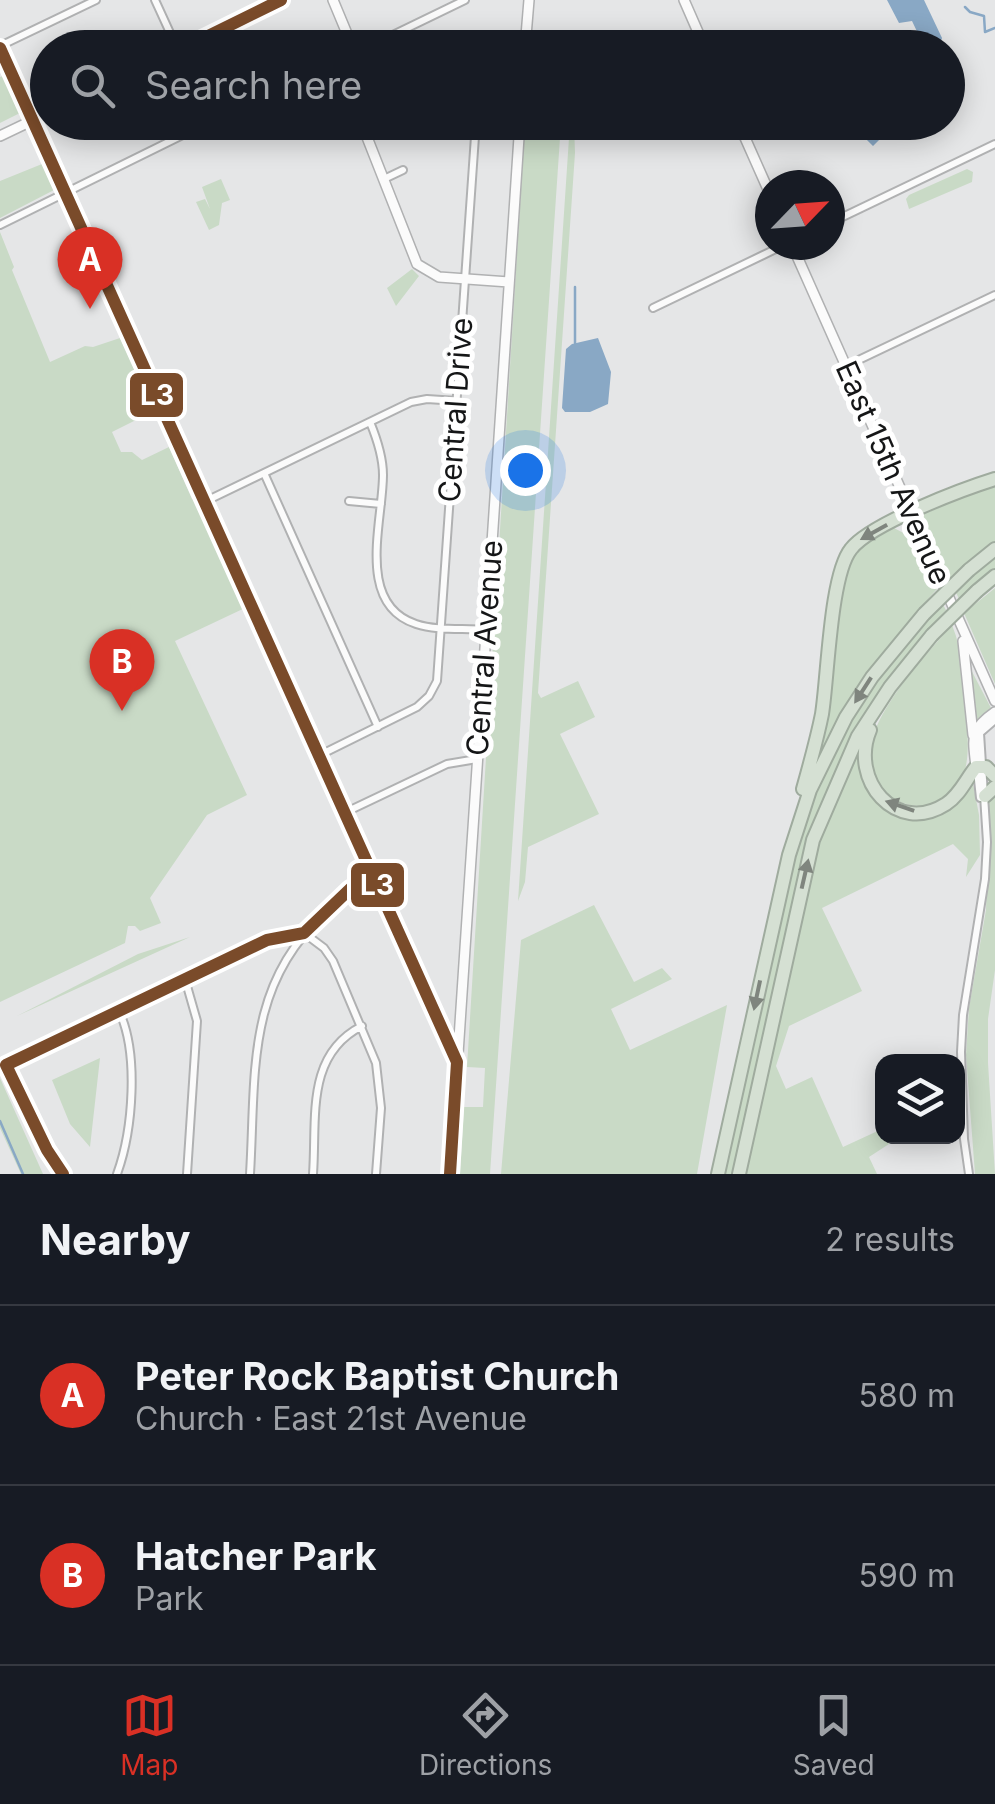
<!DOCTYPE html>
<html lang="en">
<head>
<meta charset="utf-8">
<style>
	:root { --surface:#171b24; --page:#242831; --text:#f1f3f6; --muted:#9ea1a6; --line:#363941; --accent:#d93025 }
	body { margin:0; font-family:Inter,sans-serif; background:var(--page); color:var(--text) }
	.controls { position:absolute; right:30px; bottom:30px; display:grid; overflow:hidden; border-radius:20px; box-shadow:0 5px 25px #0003 }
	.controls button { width:90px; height:90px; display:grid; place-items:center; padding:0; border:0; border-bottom:2px solid var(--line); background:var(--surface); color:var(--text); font:50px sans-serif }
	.compass { position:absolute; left:755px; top:170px; width:90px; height:90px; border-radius:50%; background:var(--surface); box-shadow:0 5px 25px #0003; rotate:65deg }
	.you { position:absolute; left:525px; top:470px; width:35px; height:35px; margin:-25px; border:8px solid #fff; border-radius:50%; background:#1a73e8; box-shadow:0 0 0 15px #1a73e833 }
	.badge { display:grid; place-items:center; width:65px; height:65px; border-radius:50%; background:var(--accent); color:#fff; font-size:32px; font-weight:700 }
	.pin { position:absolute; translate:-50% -82px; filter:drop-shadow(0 2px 5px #0008) }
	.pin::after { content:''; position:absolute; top:52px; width:35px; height:30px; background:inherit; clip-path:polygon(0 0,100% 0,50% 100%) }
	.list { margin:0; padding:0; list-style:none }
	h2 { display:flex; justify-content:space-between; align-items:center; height:130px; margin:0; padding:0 40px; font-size:42px }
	h2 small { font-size:32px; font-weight:400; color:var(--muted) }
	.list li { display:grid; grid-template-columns:65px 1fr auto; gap:30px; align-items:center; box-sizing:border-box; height:180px; padding:0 40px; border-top:2px solid var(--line) }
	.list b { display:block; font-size:38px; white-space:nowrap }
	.list p { margin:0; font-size:32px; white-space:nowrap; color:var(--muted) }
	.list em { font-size:32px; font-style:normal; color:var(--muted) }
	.icon { flex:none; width:55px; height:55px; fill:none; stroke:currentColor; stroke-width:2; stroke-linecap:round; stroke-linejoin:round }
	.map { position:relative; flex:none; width:995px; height:1174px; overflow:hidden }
	.search { position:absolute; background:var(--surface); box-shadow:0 5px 25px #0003; left:30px; right:30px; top:30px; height:110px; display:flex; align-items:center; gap:25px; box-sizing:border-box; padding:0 35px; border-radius:55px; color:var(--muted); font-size:38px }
	.sheet { height:490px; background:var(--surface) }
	nav { display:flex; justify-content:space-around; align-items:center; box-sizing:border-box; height:140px; border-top:2px solid var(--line); background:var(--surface); font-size:28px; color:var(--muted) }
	nav a { display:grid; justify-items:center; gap:5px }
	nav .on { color:var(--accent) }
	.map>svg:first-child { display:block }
	.green { fill:#c9dac6 }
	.water { fill:#89a8c5 }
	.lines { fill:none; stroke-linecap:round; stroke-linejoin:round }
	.stream { stroke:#89a8c5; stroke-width:2.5 }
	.street-casing { stroke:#b0b1b2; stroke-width:10 }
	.secondary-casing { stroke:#b0b1b2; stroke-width:12 }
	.highway-casing { stroke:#9fab9e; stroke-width:16 }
	.street { stroke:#fbfbfb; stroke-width:6 }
	.secondary { stroke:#fbfbfb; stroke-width:9 }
	.highway { stroke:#d5e0d3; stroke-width:12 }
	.highway-bridge-casing { stroke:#9fab9e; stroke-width:16; stroke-linecap:butt }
	.highway-bridge { stroke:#d5e0d3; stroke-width:12 }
	.bus-1-casing { stroke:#fff; stroke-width:20 }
	.bus-1 { stroke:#7a4b2a; stroke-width:12 }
	.oneway { fill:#7f857e }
	.labels { text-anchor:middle; stroke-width:10; stroke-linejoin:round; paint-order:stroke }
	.street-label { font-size:30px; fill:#151617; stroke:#fff }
	.line-badge { stroke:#fff; stroke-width:4 }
	.badge-label { font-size:28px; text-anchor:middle; font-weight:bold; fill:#fff }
</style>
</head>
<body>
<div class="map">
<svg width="995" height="1174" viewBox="0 0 995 1174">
	<rect width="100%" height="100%" fill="#e5e6e7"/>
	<path class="green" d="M3,76L20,113L0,123V77Z
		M525,123H561L490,1174H460L464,1107H483L485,1068L467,1067Z
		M570,123H574L575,153L538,693L541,698L578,681L595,717L560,734L599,814L528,847L525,882L518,901Z
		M42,164L54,190L0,218V181Z
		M967,169L973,172L972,182L909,209L906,199L909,195Z
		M221,179L230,200L222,203L219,225L209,230L196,202L205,199L210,209L202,187Z
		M0,232L14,267L12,270L50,362L85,346L93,347L120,338L152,407L135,415L136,420L112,432L121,452H132L142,460L169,447L192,499L198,497L247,607L175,641L247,795L207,815L150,898L161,923L140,931L135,926H128L125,943L0,1002Z
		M412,269L419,276L396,306L387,288Z
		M995,483V543L948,579L922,515Z
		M894,528L913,538L937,589C887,644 847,700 814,766L832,677L843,576L856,550L887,529Z
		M995,555V570L959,599L954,588Z
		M995,588V684L964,613Z
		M941,601L946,610L918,643L849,744L824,796L797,882L734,1174H723L794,847L830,752L890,659Z
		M952,625C963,651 963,680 966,708C967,728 970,751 965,770C949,837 842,803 875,730C892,691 924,657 952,625Z
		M968,664L991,708L977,722L974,721Z
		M859,749V767L870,792L926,816L972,778L979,815L980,855L966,877L968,859L953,844L822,908L862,991L789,1026L776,1066L786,1089L812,1077L843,1147L882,1129V1136L894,1137L889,1144L869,1157L877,1174H745L815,856L828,817Z
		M995,794V970L988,1019V1063L995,1174H975L966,1055L969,1008L986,910L989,803Z
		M594,905L634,982L662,968L672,979L611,1009L630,1050L727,1005L697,1174H501L521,940Z
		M190,937L17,1016L138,954Z
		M100,1058L90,1147L70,1124L52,1080Z
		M0,1078L43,1174H21L0,1128Z"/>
	<path class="water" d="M887,0H924L942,38L939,47H922V42L912,21L899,23Z
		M905,30L911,35L918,47H865Z
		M857,123V122L886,123L880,139L873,146L862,135Z
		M598,338L611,372L608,404L590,412H565L562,408L566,349L572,344Z"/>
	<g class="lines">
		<path class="stream" d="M965,7L970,12L984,16L985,32L995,28
			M575,343V287
			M0,1121L23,1174"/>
		<defs>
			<path id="street" d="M155,0L177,48
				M0,46L96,0
				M366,48L465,0
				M384,179L403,170
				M830,223L995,144
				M0,225L209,122
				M653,308L784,245
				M846,366L995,295
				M370,422C377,439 383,456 383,475C383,521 355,604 416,624C437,631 463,628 486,630
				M264,473L378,727
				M349,501L381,504
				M204,502L411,402L427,399L457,401
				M318,756L417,707L429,696L437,681L476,122
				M977,771L980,798
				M344,813L447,764L477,759
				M304,933L324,948L333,961L376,1063L381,1108L376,1174
				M185,979L197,1021L187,1174
				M6,1065L47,1150L63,1174
				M0,1068L267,940L303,933
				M117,1174C133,1130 139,1053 119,1011
				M250,1174C256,1076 245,986 324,914C339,900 353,885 372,876
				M313,1174C317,1118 305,1055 362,1026
				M969,1174L964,1139L961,1052L963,1015L985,879L987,842L980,733L995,720"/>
			<path id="secondary" d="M333,0L353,48
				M684,0L705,48
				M0,48L457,1062
				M183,48L281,0
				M525,48L529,0
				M361,122L417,264L439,277L509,282
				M738,122L770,194
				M0,136L48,113
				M792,245L995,701
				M963,641L973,735
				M976,767C973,738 969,730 995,712
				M450,1174L520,122"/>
			<path id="highway" d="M969,570L995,549
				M977,591L995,576
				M870,730C849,780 896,836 946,804C960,795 966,779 976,767H986L995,776
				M803,789C810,764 817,739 822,714C828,677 830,575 851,549C870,524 963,489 995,479
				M985,796L995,787
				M718,1174L789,855L810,790L846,717L872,677L924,614
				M739,1174L813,840L858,736L890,687L932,635"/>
		</defs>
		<use href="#street" class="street-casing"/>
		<use href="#secondary" class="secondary-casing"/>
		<use href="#highway" class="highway-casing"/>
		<use href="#street" class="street"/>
		<use href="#secondary" class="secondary"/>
		<use href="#highway" class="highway"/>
		<defs>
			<path id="highway-bridge" d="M924,614L969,570
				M932,635L977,591"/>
		</defs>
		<use href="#highway-bridge" class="highway-bridge-casing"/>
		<use href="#highway-bridge" class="highway-bridge"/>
		<defs>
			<path id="bus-1" d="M0,48L457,1062L450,1174
				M184,48L281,0
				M63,1174L47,1150L6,1065L267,940L304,933L350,889L372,876"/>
		</defs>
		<use href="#bus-1" class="bus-1-casing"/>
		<use href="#bus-1" class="bus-1"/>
	</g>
	<defs><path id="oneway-solid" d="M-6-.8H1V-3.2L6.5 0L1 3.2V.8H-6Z" transform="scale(2.5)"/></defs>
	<g class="oneway">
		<use href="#oneway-solid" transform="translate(874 532) rotate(151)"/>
		<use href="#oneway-solid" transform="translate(863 690) rotate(123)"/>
		<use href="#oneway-solid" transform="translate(900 806) rotate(-161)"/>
		<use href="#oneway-solid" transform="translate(805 874) rotate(-77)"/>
		<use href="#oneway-solid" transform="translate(757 995) rotate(102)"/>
	</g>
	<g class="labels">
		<g class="street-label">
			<text transform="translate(456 410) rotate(-86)" y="10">Central Drive</text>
			<text transform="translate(893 473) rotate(66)" y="10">East 15th Avenue</text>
			<text transform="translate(485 648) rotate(-86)" y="10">Central Avenue</text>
		</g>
	</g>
	<g class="line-badge">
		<rect x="128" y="371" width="57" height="48" rx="10" fill="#7a4b2a"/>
		<rect x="349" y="861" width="57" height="48" rx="10" fill="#7a4b2a"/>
	</g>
	<g class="badge-label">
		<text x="157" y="405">L3</text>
		<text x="377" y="895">L3</text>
	</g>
</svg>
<div class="controls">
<button><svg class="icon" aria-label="layers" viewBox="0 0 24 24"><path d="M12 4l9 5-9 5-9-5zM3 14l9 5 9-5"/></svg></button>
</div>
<svg class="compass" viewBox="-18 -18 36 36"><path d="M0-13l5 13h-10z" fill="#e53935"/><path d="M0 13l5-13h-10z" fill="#9ea1a6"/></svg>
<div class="you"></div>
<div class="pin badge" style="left:90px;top:309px">A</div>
<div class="pin badge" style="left:122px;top:711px">B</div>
<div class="search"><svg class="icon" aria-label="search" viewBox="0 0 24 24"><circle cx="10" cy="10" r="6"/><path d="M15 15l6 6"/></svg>Search here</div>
</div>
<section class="sheet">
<h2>Nearby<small>2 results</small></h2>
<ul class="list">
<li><span class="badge">A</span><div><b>Peter Rock Baptist Church</b><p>Church · East 21st Avenue</p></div><em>580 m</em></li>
<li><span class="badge">B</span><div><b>Hatcher Park</b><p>Park</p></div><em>590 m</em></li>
</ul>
</section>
<nav>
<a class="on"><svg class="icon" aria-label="map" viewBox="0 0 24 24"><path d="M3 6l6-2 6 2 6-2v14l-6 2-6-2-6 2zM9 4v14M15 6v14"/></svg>Map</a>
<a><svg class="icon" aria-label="directions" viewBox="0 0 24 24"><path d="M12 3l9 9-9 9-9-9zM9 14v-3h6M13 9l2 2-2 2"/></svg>Directions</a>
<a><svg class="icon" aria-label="saved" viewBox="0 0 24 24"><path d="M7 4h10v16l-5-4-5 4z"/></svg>Saved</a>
</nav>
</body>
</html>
